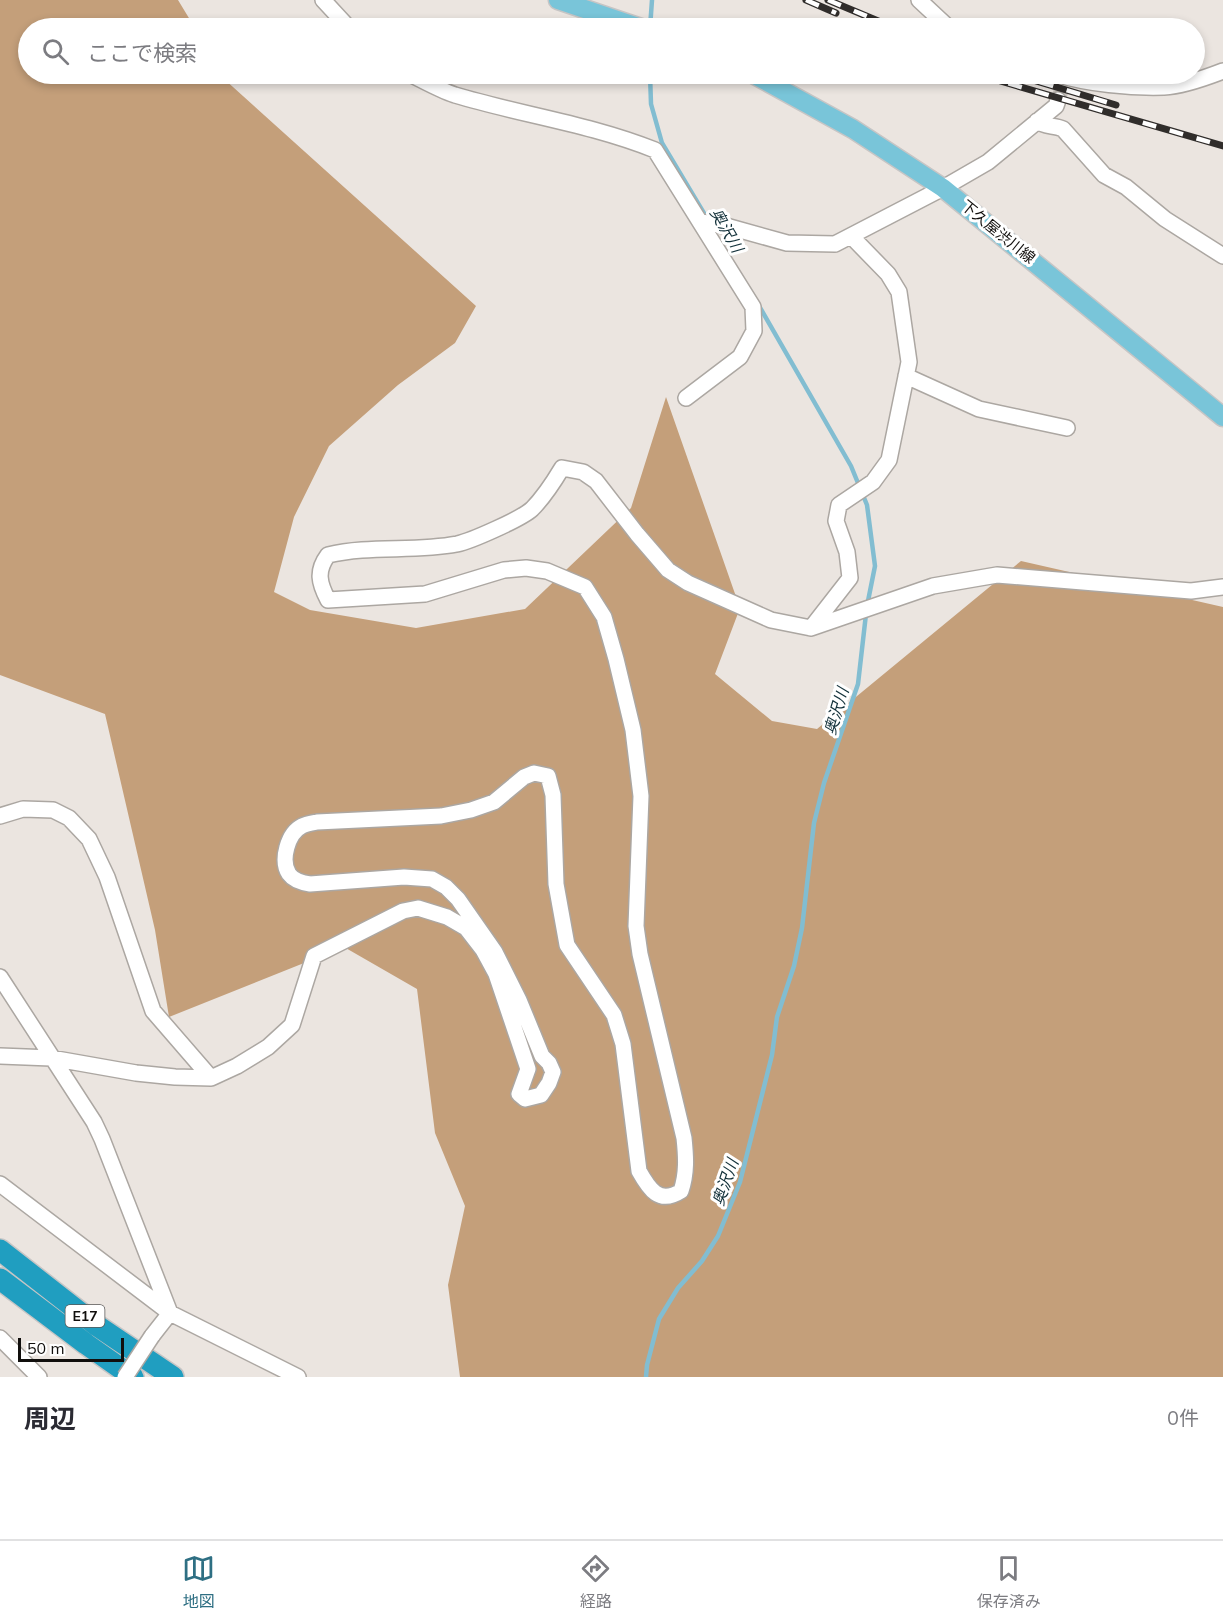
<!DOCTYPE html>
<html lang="ja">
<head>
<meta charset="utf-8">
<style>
	:root { --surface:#fff; --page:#f2f2f3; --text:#2b2b33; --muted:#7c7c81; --line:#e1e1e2; --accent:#2e6f83 }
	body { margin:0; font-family:Mulish,"Noto Sans JP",sans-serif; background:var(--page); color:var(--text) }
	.scale { position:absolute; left:18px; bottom:15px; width:106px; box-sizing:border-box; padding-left:6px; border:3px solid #110f0d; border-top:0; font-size:16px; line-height:21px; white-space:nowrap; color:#110f0d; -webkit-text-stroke:4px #fff; paint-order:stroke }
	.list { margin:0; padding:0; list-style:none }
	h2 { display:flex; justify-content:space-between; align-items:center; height:78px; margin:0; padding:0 24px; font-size:26px }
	h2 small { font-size:20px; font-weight:400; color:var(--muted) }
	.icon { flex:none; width:33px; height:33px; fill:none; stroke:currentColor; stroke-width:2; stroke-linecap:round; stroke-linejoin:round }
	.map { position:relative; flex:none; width:1223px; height:1377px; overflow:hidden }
	.search { position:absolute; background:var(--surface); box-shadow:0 3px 9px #0003; left:18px; right:18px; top:18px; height:66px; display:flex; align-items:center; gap:15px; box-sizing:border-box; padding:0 21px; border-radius:33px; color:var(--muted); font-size:22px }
	.sheet { height:162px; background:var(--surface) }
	nav { display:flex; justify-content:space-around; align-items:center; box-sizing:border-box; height:84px; border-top:2px solid var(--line); background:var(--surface); font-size:16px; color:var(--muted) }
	nav a { display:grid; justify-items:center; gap:3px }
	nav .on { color:var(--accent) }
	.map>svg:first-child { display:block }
	.forest { fill:#c49f7a }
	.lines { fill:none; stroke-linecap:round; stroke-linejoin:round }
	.stream { stroke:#82bdd1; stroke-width:4.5 }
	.minor-tunnel { stroke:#cac5c0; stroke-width:15; stroke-dasharray:15 8; stroke-linecap:butt }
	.minor-casing { stroke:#aca7a2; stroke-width:18 }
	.major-casing { stroke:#c6c5c5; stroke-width:21 }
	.highway-casing { stroke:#c6c5c5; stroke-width:24 }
	.minor { stroke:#fff; stroke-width:15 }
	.major { stroke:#79c5d9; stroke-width:18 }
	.highway { stroke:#209ec0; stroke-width:21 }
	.rail-casing { stroke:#302d2b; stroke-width:7 }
	.rail { stroke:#fff; stroke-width:4.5; stroke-dasharray:14; stroke-linecap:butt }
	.minor-bridge-casing { stroke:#aca7a2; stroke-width:18; stroke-linecap:butt }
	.minor-bridge { stroke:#fff; stroke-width:15 }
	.labels { text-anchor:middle; stroke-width:6; stroke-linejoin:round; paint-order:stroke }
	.shield { fill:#fff; stroke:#585756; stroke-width:1.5 }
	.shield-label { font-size:14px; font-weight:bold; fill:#110f0d }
	.street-label { font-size:15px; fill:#110f0d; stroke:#fff }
	.water-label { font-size:16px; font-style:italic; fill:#13313a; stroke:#fff }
</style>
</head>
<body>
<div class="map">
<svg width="1223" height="1377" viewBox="0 0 1223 1377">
	<rect width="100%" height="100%" fill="#ebe5e0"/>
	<path class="forest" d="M0,0H178L195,28H28V74H220L223,78L476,306L455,343L398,385L329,446L294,517L274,592L310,610L416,628L525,609L631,508L666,397L740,608L715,674L772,721L817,729L1021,561L1223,607V1377H460L448,1285L465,1206L435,1133L417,989L344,947L169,1017L155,930L105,714L0,675Z"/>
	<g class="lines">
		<path class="stream" d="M650,28L652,0
			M650,74L651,104L662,143L708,220
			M758,304L851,466L867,505L875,566L867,606
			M646,1377L647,1365L659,1319L678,1288L702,1261L718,1236L740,1182L772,1055L777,1017L794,966L802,928L814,823L824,783L858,684L866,614"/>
		<path class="minor-tunnel" d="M1058,100L1064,83"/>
		<defs>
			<path id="minor" d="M323,0L349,28
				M919,0L949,28
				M410,74C424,81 440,90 455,95C522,115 590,124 655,150L753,307L754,331L740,357L686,398
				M1056,74C1088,84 1130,88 1164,87C1183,86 1205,78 1223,71
				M1037,121C1044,127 1055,125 1063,129L1104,175L1126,187L1165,219L1223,256
				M701,222L726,226L787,243L835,244L943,188L988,162L1056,106L1058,100
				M906,376L979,409L1067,428
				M811,628L850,578L847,552L836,521L839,505L873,482L889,460L909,362L899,292L888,274L851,236
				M0,816L23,809L53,810L69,818L89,839L107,877L153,1011L211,1078
				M0,977L94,1122L102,1139L170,1313
				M0,1056L51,1058L136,1073L175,1077L211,1078L237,1066L268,1047L292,1025L314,956L403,911L418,908L447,917L466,928L483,950L496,974L528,1069L519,1094L525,1099L541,1095L549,1083L553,1072L549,1063L542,1056L519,1000L495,952L458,899L446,887L432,879L404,877L310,884C303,883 294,881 289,874C280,860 288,833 302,826C306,824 312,823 317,822L441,816L471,810L494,802L524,777L534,773L548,776L553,795L556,884L567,945L614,1015L623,1044L639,1171C649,1189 659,1205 681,1191C687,1173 686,1157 684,1138L640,954L636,926L641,796L633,730L616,659L604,617L585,587L547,571L526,568L504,570L425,594L328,600C319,583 316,571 328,555C370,545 414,552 457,544C471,541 521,519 532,509C544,497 553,483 562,468L583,472L596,481L637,534L668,570L688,583L771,620L811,628L933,586L997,575L1191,591L1223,587
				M0,1184L170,1313L298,1377
				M152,1336L170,1313
				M0,1338L39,1377"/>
			<path id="major" d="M558,0L641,28
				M753,74L853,129L943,188L1223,417"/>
			<path id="highway" d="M0,1250L96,1325L173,1377
				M0,1279L86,1344L133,1377"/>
		</defs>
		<use href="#minor" class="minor-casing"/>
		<use href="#major" class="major-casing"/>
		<use href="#highway" class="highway-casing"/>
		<use href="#minor" class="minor"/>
		<use href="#major" class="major"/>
		<use href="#highway" class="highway"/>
		<defs>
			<path id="rail" d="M806,0L836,13
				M828,0L895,28
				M982,74L997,80L1223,146
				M1013,74L1116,105"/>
		</defs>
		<use href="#rail" class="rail-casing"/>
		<use href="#rail" class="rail"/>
		<defs>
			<path id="minor-bridge" d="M125,1377L152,1336"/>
		</defs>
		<use href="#minor-bridge" class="minor-bridge-casing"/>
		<use href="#minor-bridge" class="minor-bridge"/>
	</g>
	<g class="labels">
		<rect class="shield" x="65.5" y="1305" width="39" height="22" rx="4.5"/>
		<g class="shield-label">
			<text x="85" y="1321">E17</text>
		</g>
		<g class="street-label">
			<text transform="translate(998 232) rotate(39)" y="5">下久屋渋川線</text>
		</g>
		<g class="water-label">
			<text transform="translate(727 230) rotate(60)" y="6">奥沢川</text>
			<text transform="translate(836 711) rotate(-73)" y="6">奥沢川</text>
			<text transform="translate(725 1182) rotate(-71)" y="6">奥沢川</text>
		</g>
	</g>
</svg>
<div class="scale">50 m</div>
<div class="search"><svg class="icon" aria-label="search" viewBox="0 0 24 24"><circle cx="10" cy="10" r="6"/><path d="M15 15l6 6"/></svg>ここで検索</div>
</div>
<section class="sheet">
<h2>周辺<small>0件</small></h2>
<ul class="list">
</ul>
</section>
<nav>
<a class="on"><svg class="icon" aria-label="map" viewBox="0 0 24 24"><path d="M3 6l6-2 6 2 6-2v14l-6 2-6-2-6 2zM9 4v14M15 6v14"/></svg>地図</a>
<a><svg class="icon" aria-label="directions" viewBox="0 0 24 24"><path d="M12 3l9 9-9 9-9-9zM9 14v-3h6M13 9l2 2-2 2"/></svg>経路</a>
<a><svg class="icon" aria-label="saved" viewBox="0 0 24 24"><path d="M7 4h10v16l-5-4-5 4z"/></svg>保存済み</a>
</nav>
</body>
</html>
